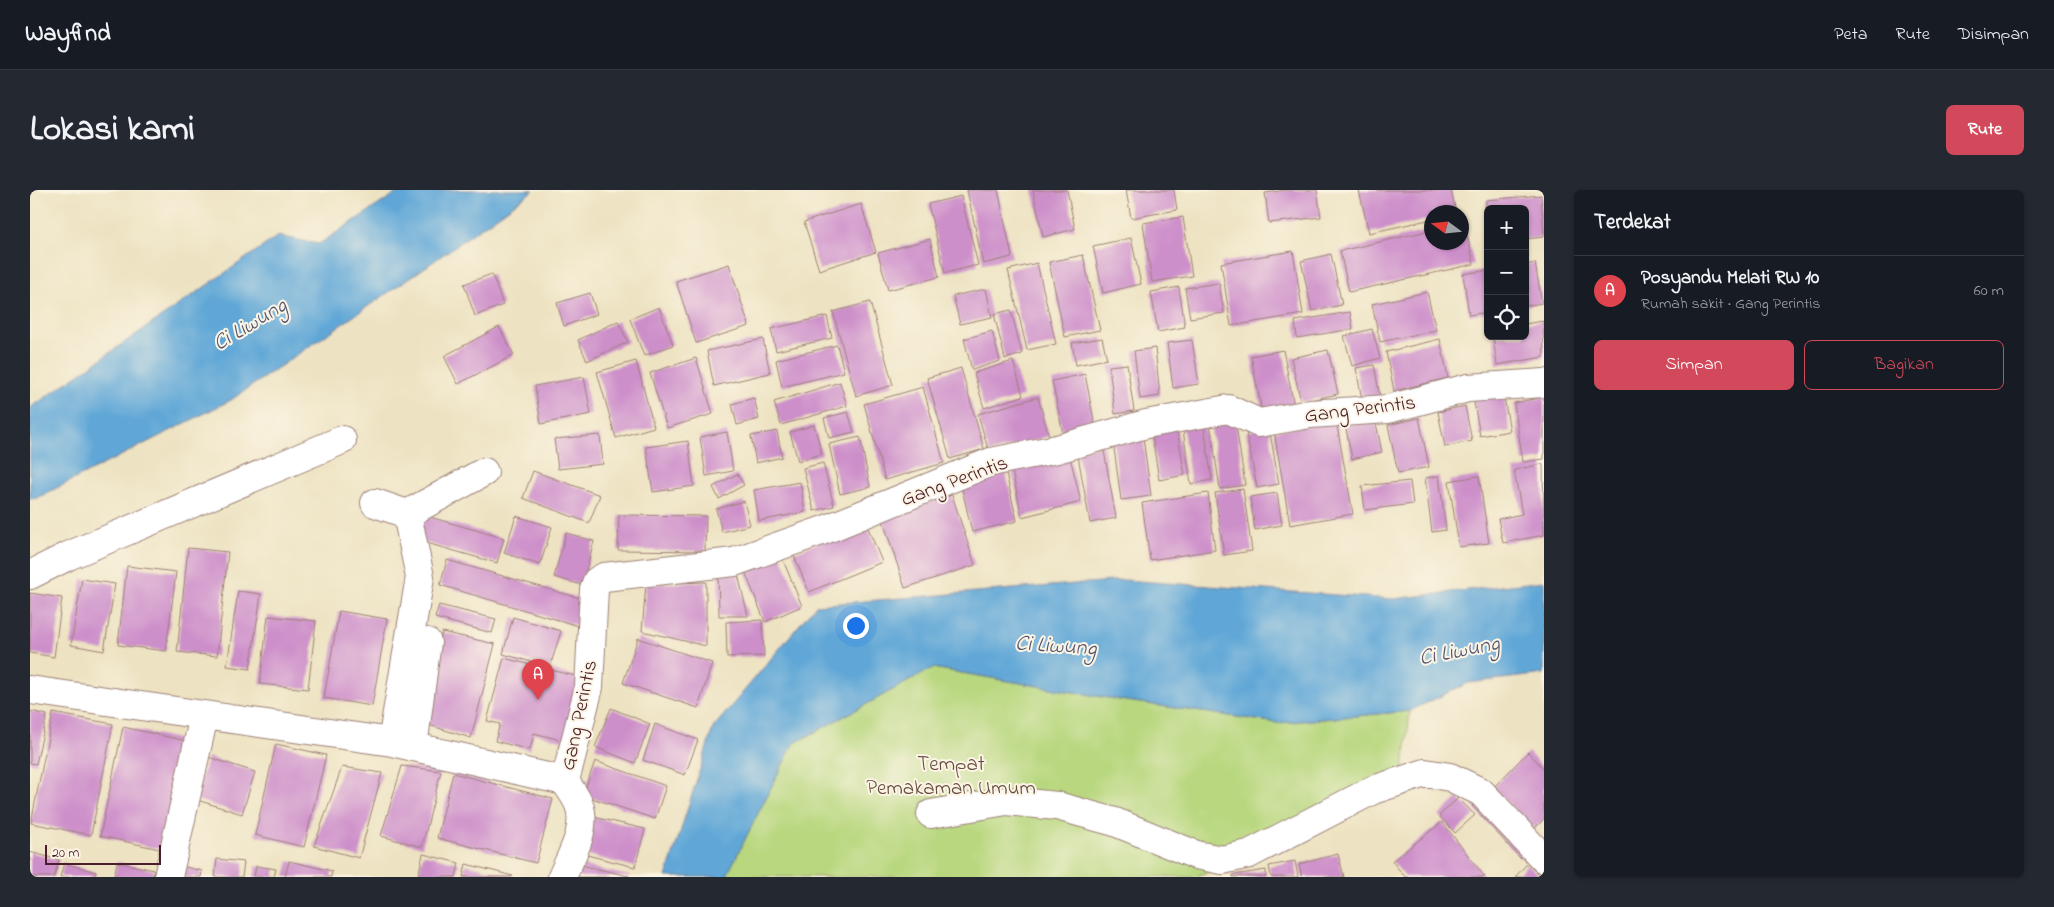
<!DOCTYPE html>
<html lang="id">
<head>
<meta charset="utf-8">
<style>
	:root { --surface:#171b24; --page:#242831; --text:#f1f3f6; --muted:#9ea1a6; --line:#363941; --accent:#d1495b }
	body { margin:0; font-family:"Indie Flower",sans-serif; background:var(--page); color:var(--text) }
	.controls { position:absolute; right:15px; top:15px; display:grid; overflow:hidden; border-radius:8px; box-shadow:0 1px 4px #0004 }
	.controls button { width:45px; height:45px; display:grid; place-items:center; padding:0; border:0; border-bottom:1px solid var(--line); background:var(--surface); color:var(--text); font:25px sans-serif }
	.compass { position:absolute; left:1394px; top:15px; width:45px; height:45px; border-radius:50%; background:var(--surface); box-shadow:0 1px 4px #0004; rotate:285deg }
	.scale { position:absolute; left:15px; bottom:12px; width:116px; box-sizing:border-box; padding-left:5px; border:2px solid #4a1f2b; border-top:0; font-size:14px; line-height:18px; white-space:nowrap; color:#4a1f2b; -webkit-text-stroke:4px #fcf5e5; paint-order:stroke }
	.you { position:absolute; left:825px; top:435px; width:18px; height:18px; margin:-12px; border:4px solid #fff; border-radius:50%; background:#1a73e8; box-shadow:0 0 0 8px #1a73e833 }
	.badge { display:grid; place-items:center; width:32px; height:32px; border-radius:50%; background:var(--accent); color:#fff; font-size:16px; font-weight:700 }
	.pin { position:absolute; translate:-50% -41px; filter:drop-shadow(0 1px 2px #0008) }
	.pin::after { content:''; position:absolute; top:26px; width:18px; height:15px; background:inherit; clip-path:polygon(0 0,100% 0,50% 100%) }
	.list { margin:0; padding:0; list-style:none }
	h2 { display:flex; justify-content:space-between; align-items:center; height:65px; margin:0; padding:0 20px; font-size:21px }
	h2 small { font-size:16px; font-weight:400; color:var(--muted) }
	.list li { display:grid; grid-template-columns:32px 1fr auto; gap:15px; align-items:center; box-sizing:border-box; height:70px; padding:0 20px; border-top:1px solid var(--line) }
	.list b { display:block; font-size:19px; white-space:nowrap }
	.list p { margin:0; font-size:16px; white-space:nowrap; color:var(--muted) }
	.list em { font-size:16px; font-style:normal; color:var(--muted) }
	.actions { display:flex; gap:10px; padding:15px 20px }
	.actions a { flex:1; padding:11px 0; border:1px solid var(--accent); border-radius:8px; text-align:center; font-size:18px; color:var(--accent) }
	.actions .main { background:var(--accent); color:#fff }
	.icon { flex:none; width:28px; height:28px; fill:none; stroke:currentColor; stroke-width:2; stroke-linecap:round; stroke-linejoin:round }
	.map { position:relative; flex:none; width:1514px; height:687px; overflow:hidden; border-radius:8px }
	header { display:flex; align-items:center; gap:30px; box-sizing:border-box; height:70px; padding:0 25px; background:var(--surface); border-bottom:1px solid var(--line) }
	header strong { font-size:24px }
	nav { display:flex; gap:28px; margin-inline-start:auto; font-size:18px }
	.intro { display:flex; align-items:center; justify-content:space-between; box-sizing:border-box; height:120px; padding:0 30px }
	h1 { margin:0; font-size:35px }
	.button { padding:12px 22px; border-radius:8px; background:var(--accent); color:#fff; font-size:18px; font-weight:700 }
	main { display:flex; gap:30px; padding:0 30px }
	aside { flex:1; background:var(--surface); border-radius:8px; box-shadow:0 1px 4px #0004 }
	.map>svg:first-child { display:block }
	.green { fill:#b8d77e; stroke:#817b54 }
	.water { fill:#60a7d7; stroke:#556381 }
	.building { fill:#cd8fca }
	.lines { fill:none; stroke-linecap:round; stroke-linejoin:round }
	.minor-casing { stroke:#9c8076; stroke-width:30 }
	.minor { stroke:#fff; stroke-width:28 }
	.labels { text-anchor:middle; stroke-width:4; stroke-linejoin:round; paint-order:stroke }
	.street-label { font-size:21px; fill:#4a1f2b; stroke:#fcf5e5 }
	.park-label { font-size:21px; fill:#664d40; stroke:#fcf5e5 }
	.water-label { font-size:22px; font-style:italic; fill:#535570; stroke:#fcf5e5 }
</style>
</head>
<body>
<header>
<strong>Wayfind</strong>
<nav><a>Peta</a><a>Rute</a><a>Disimpan</a></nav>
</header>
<div class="intro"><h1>Lokasi kami</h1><a class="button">Rute</a></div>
<main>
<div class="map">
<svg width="1514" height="687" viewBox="0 0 1514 687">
	<rect width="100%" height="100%" fill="#fcf5e5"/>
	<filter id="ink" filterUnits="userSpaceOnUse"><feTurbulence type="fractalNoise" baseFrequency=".02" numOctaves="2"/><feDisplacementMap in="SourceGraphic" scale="10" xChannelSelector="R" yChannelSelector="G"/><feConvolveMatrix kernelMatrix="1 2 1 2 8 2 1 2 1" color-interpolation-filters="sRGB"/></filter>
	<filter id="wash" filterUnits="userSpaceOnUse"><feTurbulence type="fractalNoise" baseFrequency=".0096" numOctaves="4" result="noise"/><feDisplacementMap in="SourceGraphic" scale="20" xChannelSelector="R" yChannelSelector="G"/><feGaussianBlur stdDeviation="1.12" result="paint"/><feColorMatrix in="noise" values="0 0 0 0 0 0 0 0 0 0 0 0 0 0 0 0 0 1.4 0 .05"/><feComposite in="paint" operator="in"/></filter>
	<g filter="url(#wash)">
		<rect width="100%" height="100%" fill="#ede2c1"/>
		<path class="green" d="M903,478L1090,510L1248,533L1380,521L1372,591L1219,664L1165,687H696L763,554Z"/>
		<path class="water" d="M371,0H504L397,76L201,210L7,308L0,309V218L248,46L289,54Z
			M1094,390L1363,409L1514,391V484L1438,493L1380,521L1248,533L1090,510L903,478L763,554L696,687H636L683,538L786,415Z"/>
		<g id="blocks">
			<path class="building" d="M937,0H968L982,67L953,74Z
				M1003,0H1037L1045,39L1013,47Z
				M1096,0H1144L1147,20L1101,28Z
				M1257,0H1287L1291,27L1239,33L1235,3Z
				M1329,0H1421L1426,22H1402V29L1339,43Z
				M1511,5L1514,47L1495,49V19H1456V10Z
				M931,6L948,75L915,83L898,14Z
				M831,14L846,62L789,80L774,32Z
				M1153,27L1162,86L1122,92L1113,33Z
				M1432,33H1434L1444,74L1319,102L1310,61L1402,40V52H1432Z
				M1101,48L1111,94L1073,103L1063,56Z
				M900,49L909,87L858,100L848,63Z
				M1263,61L1273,124L1201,136L1191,73Z
				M1301,64L1312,115L1282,121L1271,71Z
				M1053,65L1070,140L1035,147L1019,72Z
				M1007,73L1026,154L997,160L978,80Z
				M1505,73L1512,113L1495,116V75Z
				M699,74L719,136L666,153L646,91Z
				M1458,80V122L1439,125L1433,84Z
				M462,84L473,115L445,126L434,94Z
				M1189,93L1194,123L1160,128L1155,98Z
				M1149,97L1155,137L1128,142L1121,102Z
				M956,99L962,127L930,134L923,106Z
				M1397,102L1406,140L1350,152L1342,114Z
				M560,103L567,124L534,136L527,113Z
				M840,112L863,195L826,206L803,122Z
				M629,117L643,155L614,166L600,129Z
				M981,120L992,164L975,169L964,124Z
				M1320,122L1323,139L1267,148L1265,131Z
				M797,126L802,148L746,161L741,139Z
				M588,131L598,152L557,171L548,150Z
				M1513,131L1514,167L1467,175L1463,146H1495V134Z
				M469,137L484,165L428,194L414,166Z
				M1342,139L1350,168L1322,176L1314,146Z
				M962,141L970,171L942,180L934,149Z
				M1072,148L1077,169L1046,175L1042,153Z
				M733,149L740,183L684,196L677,161Z
				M1410,149L1418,188L1364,201L1356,162Z
				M1162,150L1169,194L1143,198L1137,153Z
				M807,155L814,182L752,197L746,170Z
				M1125,158L1130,206L1110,209L1104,161Z
				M1253,160L1264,216L1232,222L1221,166Z
				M1298,160L1308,204L1271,212L1261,168Z
				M666,168L683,224L637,238L620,183Z
				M606,171L624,237L586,248L567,182Z
				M983,171L993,206L954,218L944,183Z
				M1097,174L1104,221L1085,224L1079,176Z
				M1344,175L1351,212L1333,215L1326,178Z
				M931,178L954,259L920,269L897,188Z
				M1055,184L1066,241L1034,248L1022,191Z
				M554,187L561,224L511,234L505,196Z
				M810,192L817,216L751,235L744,212Z
				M893,197L914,273L855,290L834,214Z
				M1473,202L1480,241L1450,246L1443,207Z
				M1008,207L1019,246L959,263L948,224Z
				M1514,207V269L1493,272L1484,213Z
				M724,208L729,229L707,235L702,214Z
				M1435,216L1442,251L1415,257L1408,222Z
				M818,222L824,242L799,248L794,228Z
				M1345,228L1352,262L1322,269L1315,234Z
				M1389,228L1399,277L1368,283L1358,235Z
				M1205,229L1215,295L1190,299L1180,233Z
				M1173,230L1182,290L1161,294L1152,233Z
				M1306,230L1323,324L1260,335L1244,241Z
				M784,235L792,264L768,271L760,242Z
				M1146,235L1155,285L1129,290L1121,240Z
				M1239,237L1249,294L1227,298L1216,242Z
				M747,241L752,267L726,273L721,246Z
				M697,242L703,281L676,286L670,247Z
				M570,245L573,274L528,279L524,249Z
				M830,247L840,297L810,304L799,254Z
				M1113,247L1121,306L1091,310L1083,251Z
				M658,251L664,296L623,302L616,257Z
				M1073,255L1086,328L1060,333L1047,260Z
				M1039,263L1051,312L992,327L981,276Z
				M793,273L804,316L784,321L773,278Z
				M1513,274L1514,345L1473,353L1468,329L1492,324L1484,280Z
				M975,279L987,331L942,342L930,290Z
				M503,281L570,305L559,333L493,308Z
				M707,284L714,295L689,309L683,297Z
				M1409,286L1416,340L1402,342L1395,288Z
				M1449,286L1459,353L1429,357L1419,291Z
				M1380,291L1383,314L1335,320L1332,296Z
				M770,292L775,322L729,331L724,300Z
				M1213,299L1222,361L1194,365L1185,303Z
				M1178,303L1185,360L1120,370L1112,313Z
				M1247,303L1252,335L1225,340L1220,307Z
				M922,305L945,375L875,398L852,328Z
				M714,311L720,335L692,342L686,319Z
				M389,324L474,348L467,373L382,349Z
				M589,325L676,326L675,361L588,360Z
				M486,326L522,337L510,375L474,363Z
				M836,333L852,372L779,402L763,363Z
				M536,343L564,351L552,395L524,387Z
				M158,358L198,362L187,466L147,462Z
				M748,358L772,416L735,432L712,374Z
				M417,370L560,411L552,437L410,395Z
				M97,376L146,382L136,461L88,455Z
				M706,376L718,426H689L688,377Z
				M52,389L85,394L74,461L41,455Z
				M676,392V456L612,441L616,394Z
				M208,401L231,404L220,479L197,476Z
				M0,403L32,408L24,467L0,463Z
				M409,415L466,429L462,443L405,428Z
				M309,421L357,429L342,516L294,508Z
				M238,426L286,431L278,499L230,494Z
				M483,427L531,441L520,477L473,464Z
				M732,430L734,466L697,467L696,432Z
				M412,442L465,454L441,548L392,533Z
				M608,448L682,473L668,518L593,493Z
				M474,468L557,489L542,553L504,543L500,560L465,551L470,534L457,531Z
				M581,518L620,534L605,573L565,557Z
				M0,521L17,525L6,574L0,573Z
				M23,523L83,534L61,645L1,633Z
				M625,534L668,550L655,585L613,570Z
				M93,537L157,551L134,660L70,646Z
				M246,554L296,565L274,657L225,645Z
				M1498,562L1514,579V629L1504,639L1463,598Z
				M178,567L225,582L212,624L164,609Z
				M565,571L636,596L625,629L553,605Z
				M372,576L411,581L392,657L351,646Z
				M312,577L352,583L329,668L284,656Z
				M423,583L523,609L506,673L407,648Z
				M1453,606L1501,657L1490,668L1442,616Z
				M1428,608L1445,625L1425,643L1409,626Z
				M559,626L615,639L605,677L549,663Z
				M1412,632L1455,687H1375L1362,671Z
				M0,662L29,670L24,687H0Z
				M393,664L429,673L426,687H388Z
				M1308,664L1314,687H1272L1269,674Z
				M187,669L214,672L212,687H185Z
				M259,671L302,681L301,687H255Z
				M1265,671L1268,687H1241L1239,676Z
				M87,672L124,680L123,687H84Z
				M34,673L66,682L64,687H30Z
				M541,673L599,686V687H538Z
				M436,674L483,686L482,687H433Z
				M1497,674L1512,687H1485Z
				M147,675L172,681L171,687H144Z
				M226,676L246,679L244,687H224Z
				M1236,680V687H1203V685Z"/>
		</g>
	</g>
	<g filter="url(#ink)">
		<use href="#blocks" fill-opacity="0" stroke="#9c8076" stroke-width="1"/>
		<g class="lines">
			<defs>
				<path id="minor" d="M345,313L377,324L390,387L362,552
					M377,324L454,282
					M0,385L38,366L312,250
					M0,500L362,552L535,591C539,598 546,606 549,615C558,638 541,666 532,687
					M383,557L397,452
					M535,591L559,497L564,399L567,391L574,387L704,372L797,339L961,272L1027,259L1116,234L1198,219L1229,233L1280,224L1358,219L1438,198L1514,193
					M901,624L976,611L1027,616L1085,632L1166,665L1192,670L1219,664L1343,600L1395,583L1420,587L1451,602L1514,669
					M138,687L174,526"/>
			</defs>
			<use href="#minor" class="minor-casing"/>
			<use href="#minor" class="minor"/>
		</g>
	</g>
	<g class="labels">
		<g class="street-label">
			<text transform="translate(1330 218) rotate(-7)" y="7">Gang Perintis</text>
			<text transform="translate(924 290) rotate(-20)" y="7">Gang Perintis</text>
			<text transform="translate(548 525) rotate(-78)" y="7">Gang Perintis</text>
		</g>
		<g class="park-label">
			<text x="921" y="580">Tempat<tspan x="921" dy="24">Pemakaman Umum</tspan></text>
		</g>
		<g class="water-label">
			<text transform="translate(219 133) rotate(-31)" y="8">Ci Liwung</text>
			<text transform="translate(1026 454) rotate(4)" y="8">Ci Liwung</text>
			<text transform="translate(1429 459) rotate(-11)" y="8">Ci Liwung</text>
		</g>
	</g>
</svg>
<div class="controls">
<button>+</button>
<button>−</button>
<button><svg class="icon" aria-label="locate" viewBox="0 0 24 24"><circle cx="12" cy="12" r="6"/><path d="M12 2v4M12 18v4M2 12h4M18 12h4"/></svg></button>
</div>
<svg class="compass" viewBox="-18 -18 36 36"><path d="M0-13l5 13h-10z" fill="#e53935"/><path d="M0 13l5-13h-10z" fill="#9ea1a6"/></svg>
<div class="scale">20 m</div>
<div class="you"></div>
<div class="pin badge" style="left:508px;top:510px;background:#e0444e">A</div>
</div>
<aside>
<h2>Terdekat<small></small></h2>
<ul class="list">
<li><span class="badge" style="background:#e0444e">A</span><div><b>Posyandu Melati RW 10</b><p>Rumah sakit · Gang Perintis</p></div><em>60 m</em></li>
</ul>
<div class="actions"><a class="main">Simpan</a><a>Bagikan</a></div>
</aside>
</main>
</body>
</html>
